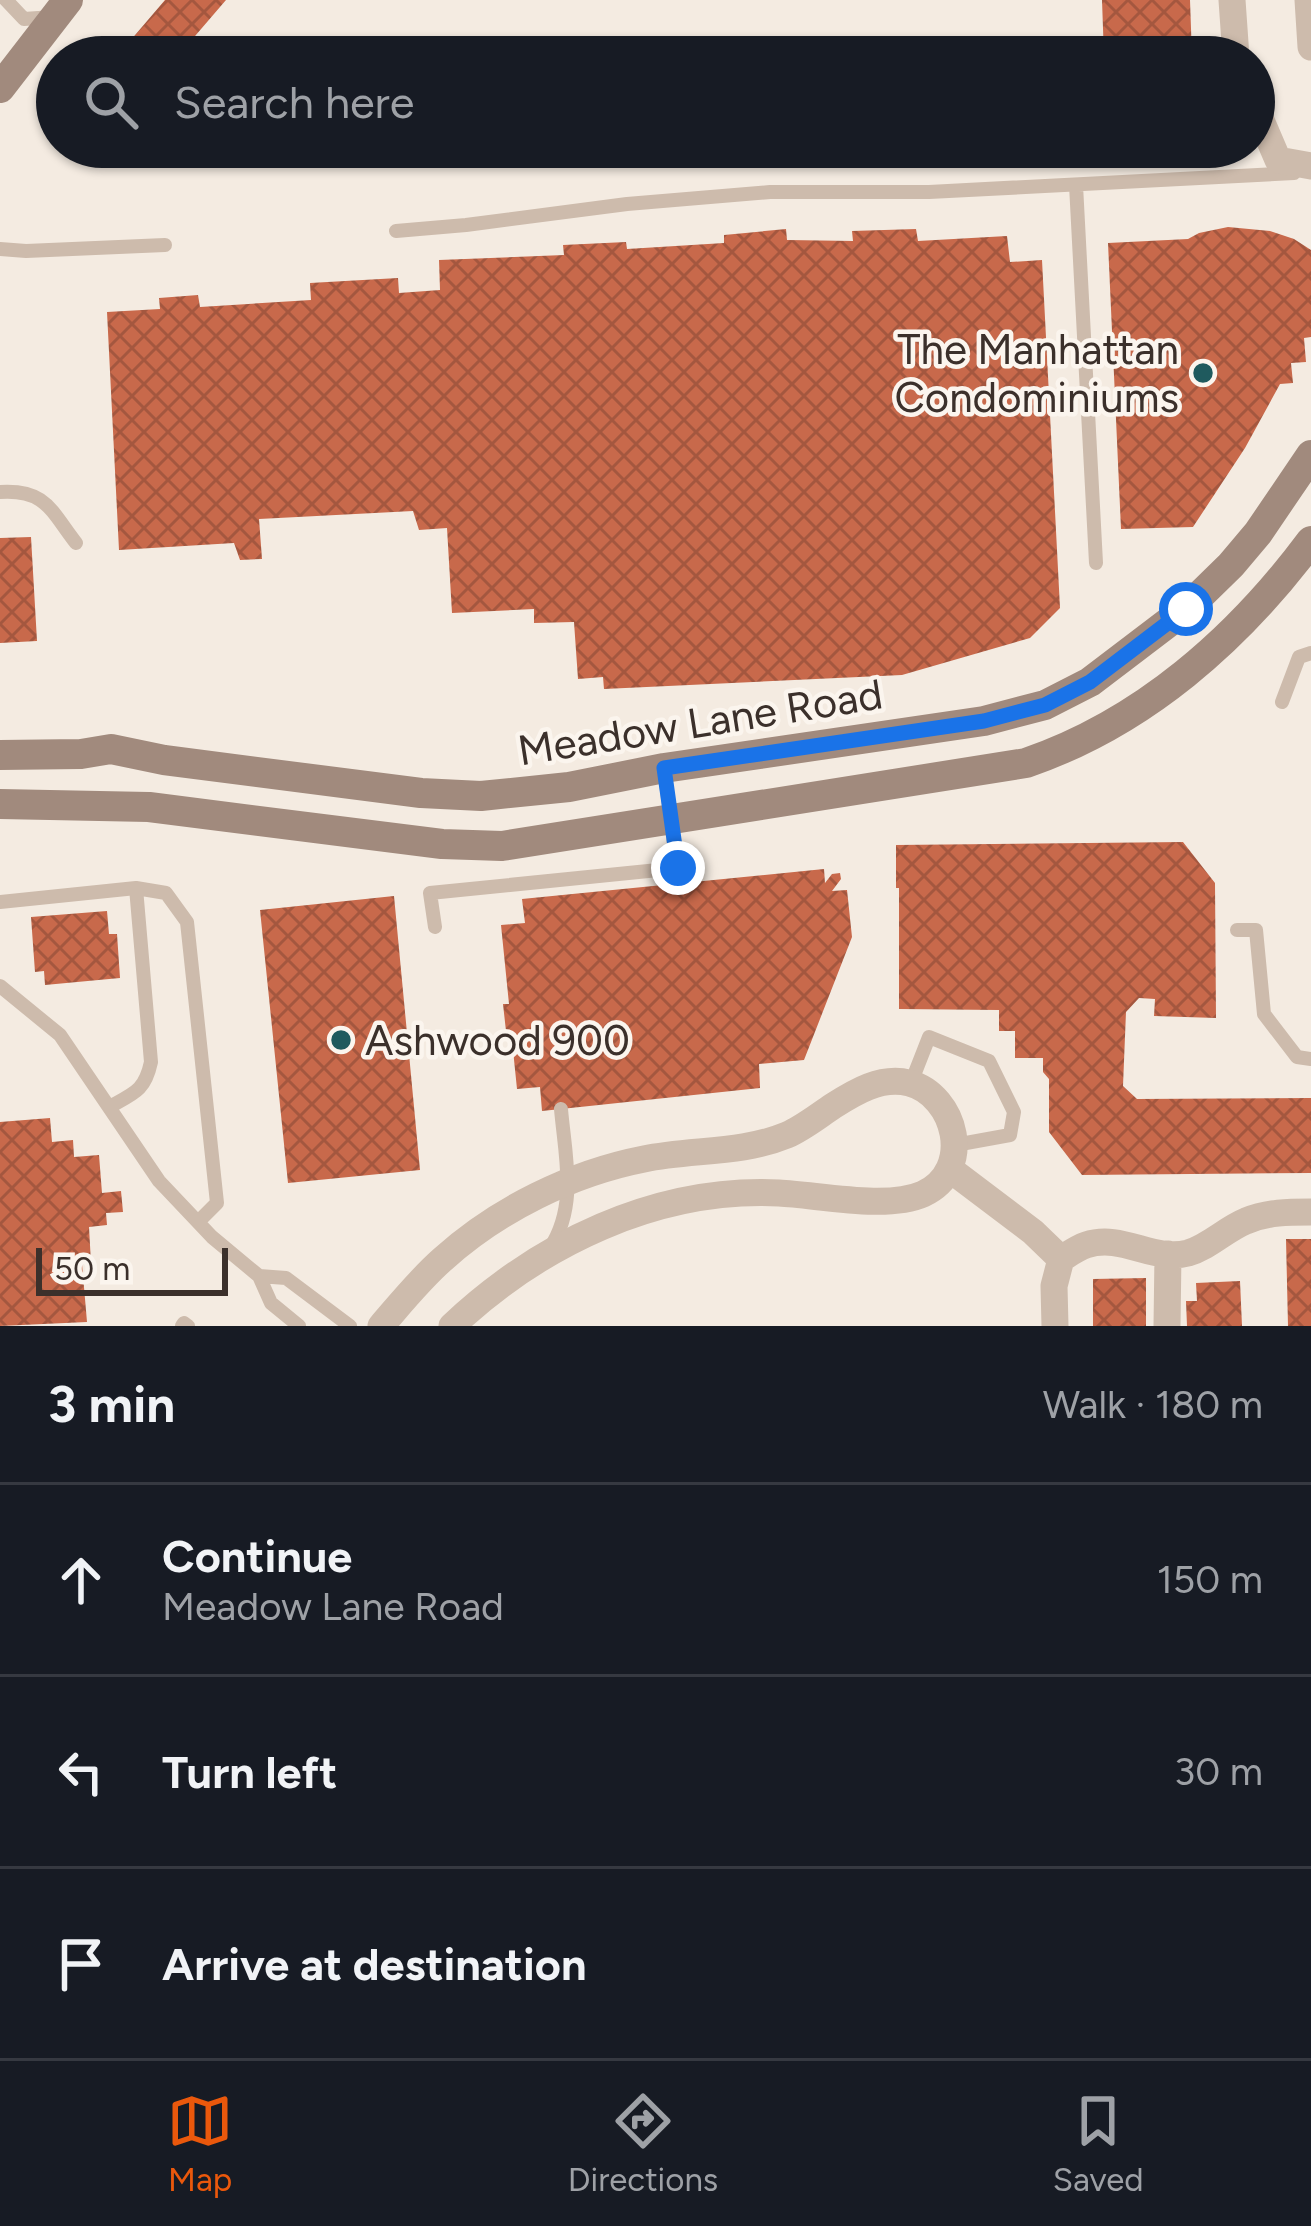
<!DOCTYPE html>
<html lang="en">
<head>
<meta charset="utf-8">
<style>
	:root { --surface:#171b24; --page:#20242c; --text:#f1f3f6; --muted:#9ea1a6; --line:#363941; --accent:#ea580c }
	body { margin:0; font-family:Figtree,sans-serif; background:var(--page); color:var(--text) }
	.scale { position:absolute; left:36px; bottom:30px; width:192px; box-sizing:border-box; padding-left:12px; border:6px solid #3b302b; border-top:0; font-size:33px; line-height:42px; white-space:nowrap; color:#3b302b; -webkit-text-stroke:9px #fbf5ee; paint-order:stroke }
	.stop { position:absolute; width:36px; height:36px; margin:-27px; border:9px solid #1a73e8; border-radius:50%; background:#fff }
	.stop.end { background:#1a73e8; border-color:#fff; box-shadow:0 3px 12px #0008 }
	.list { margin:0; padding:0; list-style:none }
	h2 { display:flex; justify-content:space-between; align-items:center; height:156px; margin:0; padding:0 48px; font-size:51px }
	h2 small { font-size:39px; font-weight:400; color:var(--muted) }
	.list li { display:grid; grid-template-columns:78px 1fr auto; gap:36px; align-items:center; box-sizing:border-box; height:192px; padding:0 48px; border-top:3px solid var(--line) }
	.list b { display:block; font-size:45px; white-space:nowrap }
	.list p { margin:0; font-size:39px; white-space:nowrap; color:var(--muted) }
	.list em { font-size:39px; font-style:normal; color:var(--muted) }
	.icon { flex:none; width:66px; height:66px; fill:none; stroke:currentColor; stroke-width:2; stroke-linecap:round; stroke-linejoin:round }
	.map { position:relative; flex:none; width:1311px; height:1326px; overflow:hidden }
	.search { position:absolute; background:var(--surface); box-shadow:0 3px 9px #0004; left:36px; right:36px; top:36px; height:132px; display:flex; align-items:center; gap:30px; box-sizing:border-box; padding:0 42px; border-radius:66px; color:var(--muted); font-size:45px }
	.sheet { height:732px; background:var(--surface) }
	nav { display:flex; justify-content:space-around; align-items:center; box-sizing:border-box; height:168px; border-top:3px solid var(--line); background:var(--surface); font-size:33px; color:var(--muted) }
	nav a { display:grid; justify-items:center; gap:6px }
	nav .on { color:var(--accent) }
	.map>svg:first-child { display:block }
	.building { fill:url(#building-cross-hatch) }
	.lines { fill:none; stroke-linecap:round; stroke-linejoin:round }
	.lane { stroke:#cdbbac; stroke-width:14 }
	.street { stroke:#cdbbac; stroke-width:27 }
	.secondary { stroke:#a18a7d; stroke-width:30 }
	.route { stroke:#1a73e8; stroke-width:15 }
	.poi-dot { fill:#1f5a5e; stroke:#fbf5ee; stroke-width:4.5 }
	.labels { text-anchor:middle; stroke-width:9; stroke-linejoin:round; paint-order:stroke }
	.poi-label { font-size:42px; fill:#3b302b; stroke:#fbf5ee; text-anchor:end }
	.street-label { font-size:42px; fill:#3b302b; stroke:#fbf5ee }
</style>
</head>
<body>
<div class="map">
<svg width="1311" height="1326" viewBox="0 0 1311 1326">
	<defs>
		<pattern id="building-cross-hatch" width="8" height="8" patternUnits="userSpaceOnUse" patternTransform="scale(3)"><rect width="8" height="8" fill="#c8694b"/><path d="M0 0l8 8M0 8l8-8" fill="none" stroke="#a4573f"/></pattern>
	</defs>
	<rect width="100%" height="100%" fill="#f4ebe1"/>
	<path class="building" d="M165,0H226L177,57H121L118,55Z
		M1102,0H1190L1192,57H1104Z
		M1109,147H1197V153L1109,157Z
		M1228,227L1270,231L1294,239L1311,250V337L1304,338L1306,362L1291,363L1293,383L1280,384L1245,448L1193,527L1121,529L1108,243L1188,239L1199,233Z
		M786,229L787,240L853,241L852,231L916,229L918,241L1007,236L1010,262L1042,260L1060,608L1030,638L902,675L604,689L603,677L578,679L574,622L534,623V609L452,613L447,528L419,530L413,511L259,519L262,559L240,560L234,543L119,550L107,312L160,309L159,298L198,295L200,307L311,300L310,283L398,278L399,293L440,290L439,260L564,255L563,245L626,242L627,249L724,243V235Z
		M31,537L37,641L0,643V538Z
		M1183,842L1215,883L1216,1018L1154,1016L1155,999L1139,998L1126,1012L1123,1086L1137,1099L1311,1098V1173L1082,1175L1049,1132V1079L1043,1072V1058H1015V1031H999V1010L899,1009V888H896V845Z
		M824,869L825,883L832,874L840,873L841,879L832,891L847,890L852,937L804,1060L759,1064L760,1088L542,1111L540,1087L517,1089L512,1040H507L503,1004H509L501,925L525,923L522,899Z
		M394,896L420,1170L288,1183L260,910Z
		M107,911L109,934H117L120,978L45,985L44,971L35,972L31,917Z
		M50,1118L52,1142L73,1140L74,1157L99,1155L102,1193L121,1191L123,1212L106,1213L107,1225L89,1227L91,1263L82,1264L87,1322L0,1326V1122Z
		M1286,1239H1311V1326H1288Z
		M1146,1278V1326H1093V1279Z
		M1240,1281L1242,1326H1187L1186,1301H1197L1196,1283Z"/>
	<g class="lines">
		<path class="lane" d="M6,0L24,19L53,17
			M1076,185L1096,563
			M396,231L466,225L627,204L770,192H929L1294,173
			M0,249L26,251L165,245
			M0,492C46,489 51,511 76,543
			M1282,702L1299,657L1311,653
			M664,768L679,882
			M0,902L136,888L166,893L187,922L217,1203L198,1222
			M435,927L430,893L678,868
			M1237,930H1256L1264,1014L1297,1057L1311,1059
			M0,986L60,1035L159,1181L212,1237L259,1276L271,1303L299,1326
			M911,1083L929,1037L989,1061L1014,1112L1010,1135L955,1145
			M111,1106C135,1093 145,1090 151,1062L136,888
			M550,1248C578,1205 565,1156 561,1109
			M259,1276L286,1278L350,1326
			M182,1326L184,1323L188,1326"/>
		<path class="street" d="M1232,0L1236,57
			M1308,0L1311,47
			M1254,104L1278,160L1311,166
			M951,1170L1033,1232L1061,1259
			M381,1326C401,1303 420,1279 443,1259C497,1210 572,1173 644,1159C691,1149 741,1154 787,1135C803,1128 818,1116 833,1106C855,1092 881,1076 909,1083C956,1095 975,1170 923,1194C887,1210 819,1195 779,1193C656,1187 539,1244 452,1326
			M1055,1326L1054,1286L1061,1259C1069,1254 1077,1248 1086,1245C1122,1233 1153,1262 1188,1253C1209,1247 1226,1229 1246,1221C1267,1212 1289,1212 1311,1212
			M1167,1326L1168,1254"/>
		<path class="secondary" d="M0,88L68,0
			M0,755L81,754L111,749L164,760L421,793L481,796L569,787L664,768L984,721L1045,705L1090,682L1186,609L1231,565L1258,533L1311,455
			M0,804L149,807L442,844L502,846L1026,763C1143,723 1238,639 1311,541"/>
	</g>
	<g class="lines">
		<path class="route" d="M678,868L664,768L984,721L1045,705L1090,682L1186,609"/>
	</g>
	<g class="poi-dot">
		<circle cx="1203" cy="373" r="12"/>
		<circle cx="341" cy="1040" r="12"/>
	</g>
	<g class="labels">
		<g class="poi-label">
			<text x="1179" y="364">The Manhattan<tspan x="1179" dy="48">Condominiums</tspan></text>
			<text x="365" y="1055" text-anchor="start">Ashwood 900</text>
		</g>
		<g class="street-label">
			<text transform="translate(700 722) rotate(-9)" y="15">Meadow Lane Road</text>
		</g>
	</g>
</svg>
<div class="scale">50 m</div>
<div class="stop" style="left:1186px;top:609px"></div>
<div class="stop end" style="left:678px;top:868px"></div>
<div class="search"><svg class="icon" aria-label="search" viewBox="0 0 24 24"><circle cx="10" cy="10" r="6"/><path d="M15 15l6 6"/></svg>Search here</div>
</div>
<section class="sheet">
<h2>3 min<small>Walk · 180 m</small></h2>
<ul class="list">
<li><svg class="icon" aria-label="ahead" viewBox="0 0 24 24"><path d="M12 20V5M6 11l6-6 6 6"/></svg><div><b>Continue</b><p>Meadow Lane Road</p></div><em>150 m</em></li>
<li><svg class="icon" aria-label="left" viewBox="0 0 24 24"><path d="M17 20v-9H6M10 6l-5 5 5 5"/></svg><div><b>Turn left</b></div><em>30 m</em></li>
<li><svg class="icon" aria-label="arrive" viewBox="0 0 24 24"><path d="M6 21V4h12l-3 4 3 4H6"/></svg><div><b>Arrive at destination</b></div></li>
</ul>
</section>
<nav>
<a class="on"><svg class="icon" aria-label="map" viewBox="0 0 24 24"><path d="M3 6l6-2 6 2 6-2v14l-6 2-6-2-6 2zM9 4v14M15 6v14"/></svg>Map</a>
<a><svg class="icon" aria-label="directions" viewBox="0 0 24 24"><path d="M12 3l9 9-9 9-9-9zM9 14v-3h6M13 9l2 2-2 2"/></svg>Directions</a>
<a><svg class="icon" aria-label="saved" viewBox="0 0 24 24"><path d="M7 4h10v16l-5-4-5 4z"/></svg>Saved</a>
</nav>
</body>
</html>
